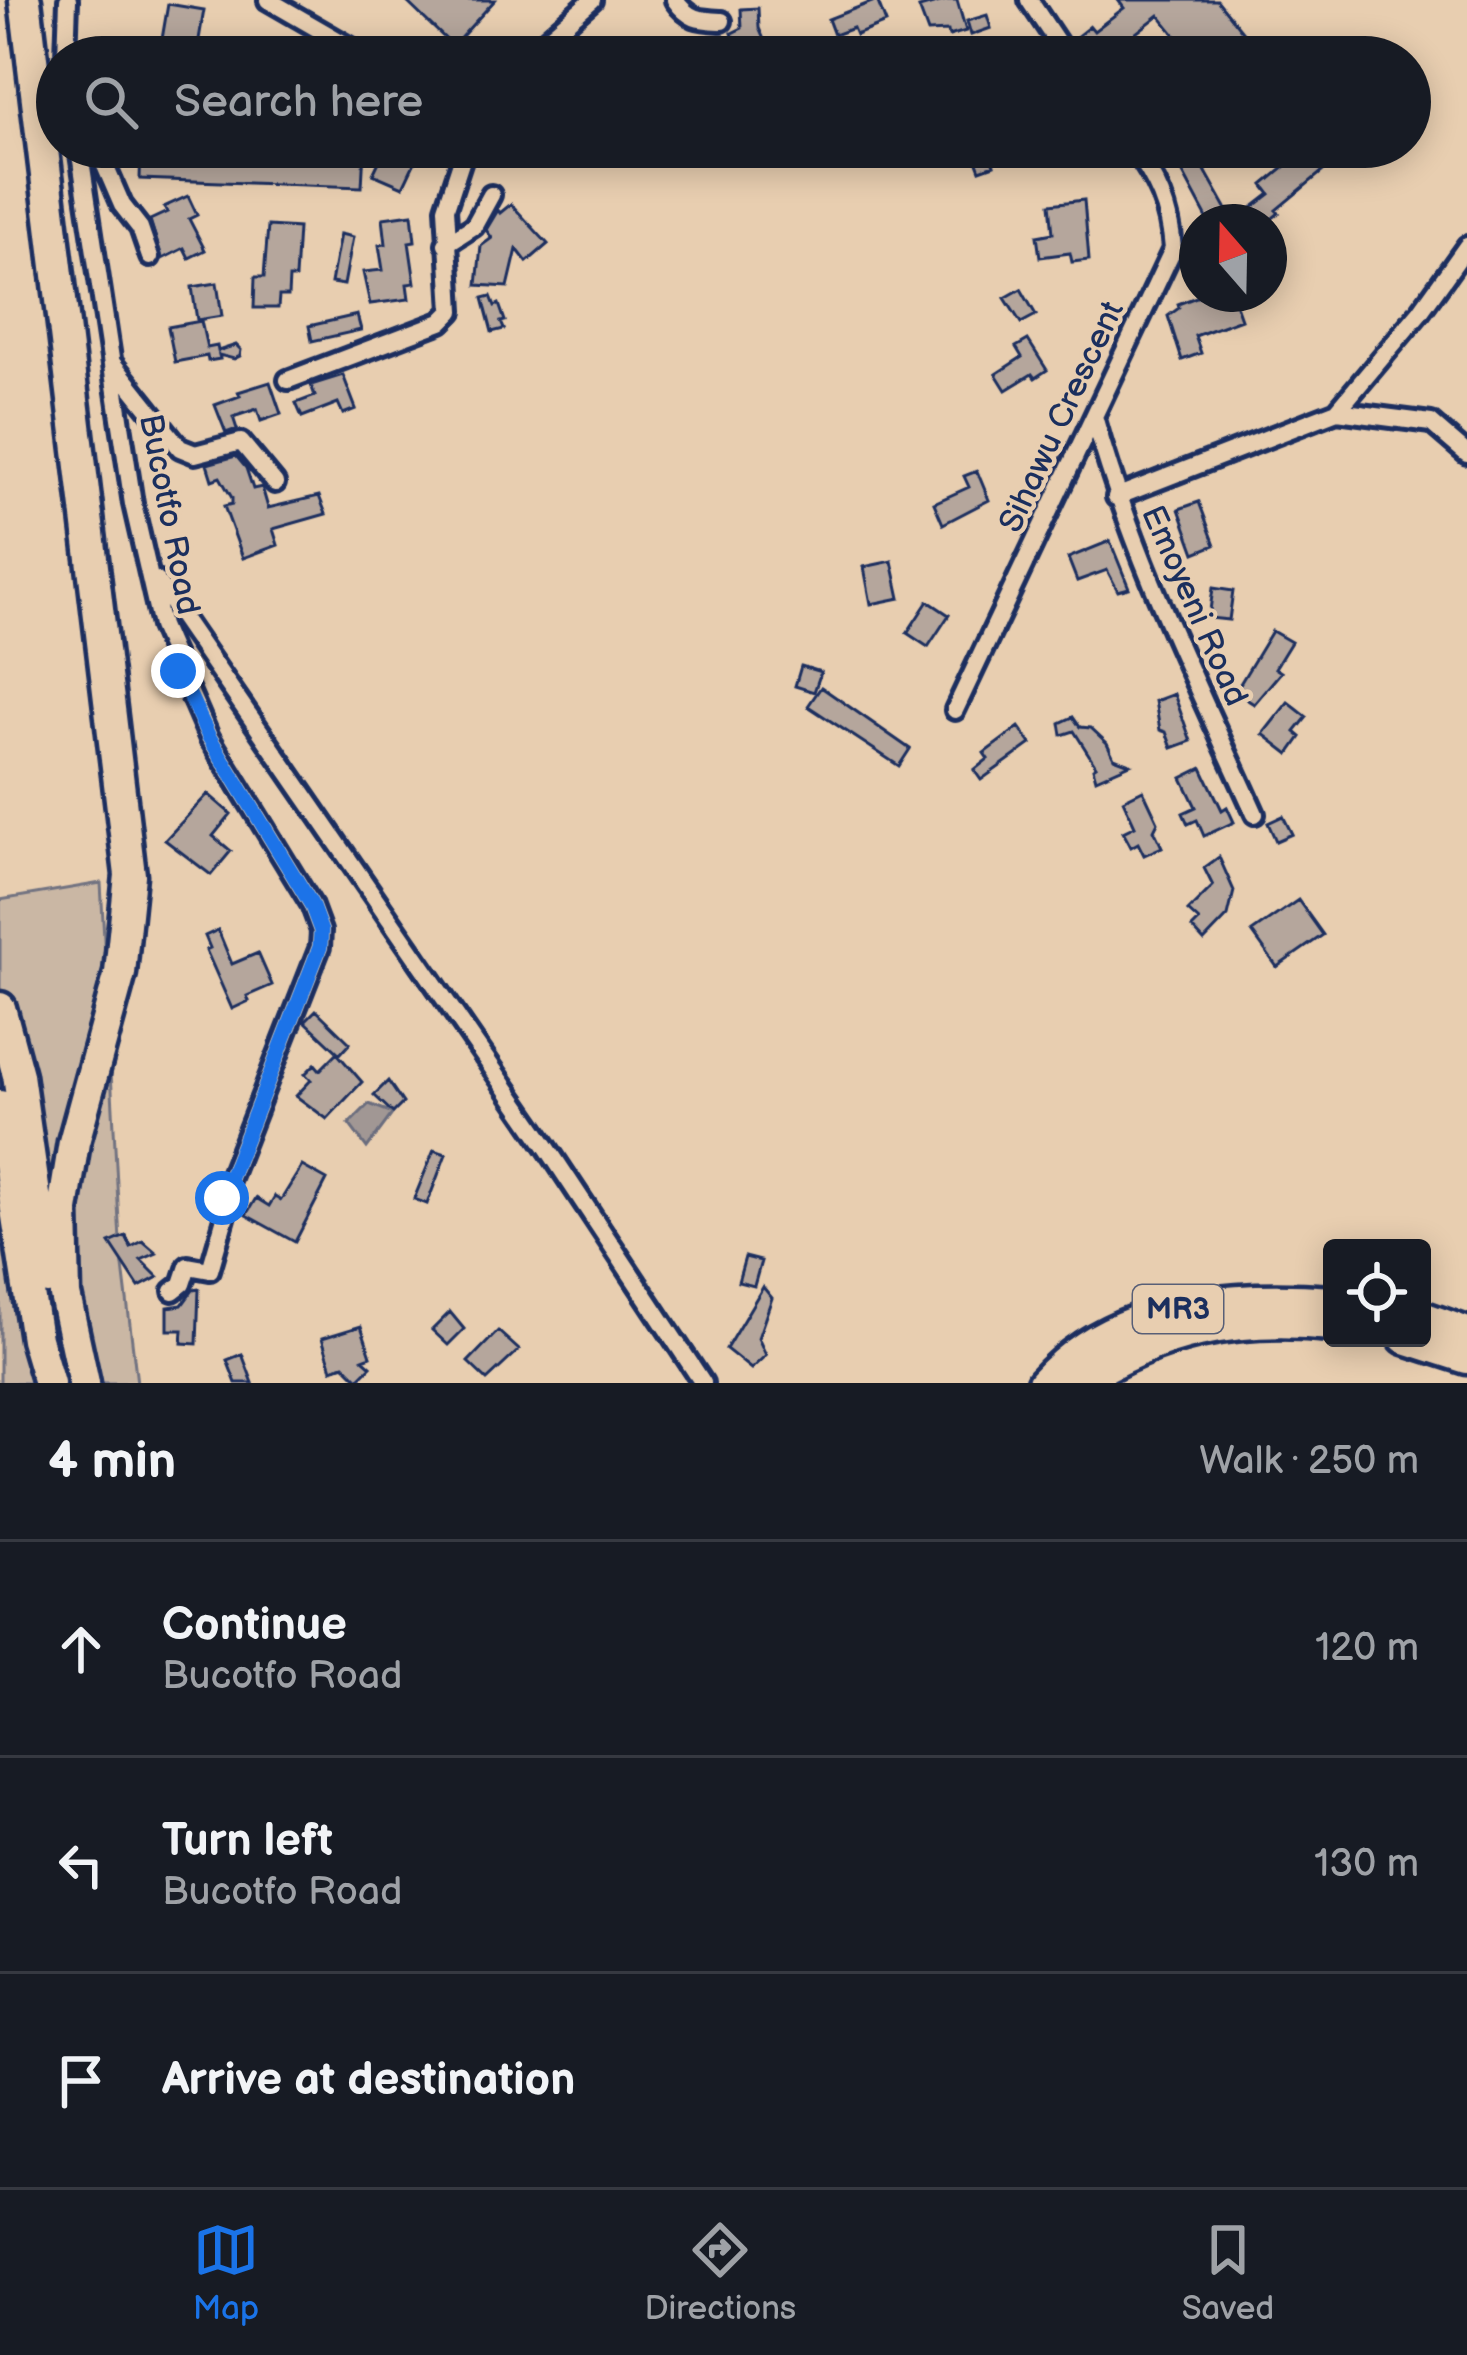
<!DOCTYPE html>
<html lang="en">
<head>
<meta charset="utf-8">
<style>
	:root { --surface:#171b24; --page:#20242c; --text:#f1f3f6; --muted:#9ea1a6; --line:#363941; --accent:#1a73e8 }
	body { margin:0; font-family:"Balsamiq Sans",sans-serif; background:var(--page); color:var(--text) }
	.controls { position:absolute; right:36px; bottom:36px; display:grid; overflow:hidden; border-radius:12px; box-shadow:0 6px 30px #0003 }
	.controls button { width:108px; height:108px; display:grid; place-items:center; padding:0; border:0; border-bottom:3px solid var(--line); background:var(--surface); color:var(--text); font:60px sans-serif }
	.compass { position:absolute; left:1179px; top:204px; width:108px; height:108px; border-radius:50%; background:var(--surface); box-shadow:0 6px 30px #0003; rotate:340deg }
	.stop { position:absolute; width:36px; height:36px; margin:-27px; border:9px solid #1a73e8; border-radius:50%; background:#fff }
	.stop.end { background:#1a73e8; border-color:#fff; box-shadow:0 3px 12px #0008 }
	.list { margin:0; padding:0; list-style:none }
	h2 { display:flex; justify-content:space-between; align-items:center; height:156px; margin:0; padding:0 48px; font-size:51px }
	h2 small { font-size:39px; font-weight:400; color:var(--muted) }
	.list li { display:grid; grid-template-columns:78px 1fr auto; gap:36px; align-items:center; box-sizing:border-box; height:216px; padding:0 48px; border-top:3px solid var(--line) }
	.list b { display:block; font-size:45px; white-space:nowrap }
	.list p { margin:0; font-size:39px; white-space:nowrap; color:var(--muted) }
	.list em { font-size:39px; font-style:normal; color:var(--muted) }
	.icon { flex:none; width:66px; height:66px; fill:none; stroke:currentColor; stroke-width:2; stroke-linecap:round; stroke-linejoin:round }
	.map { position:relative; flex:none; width:1467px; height:1383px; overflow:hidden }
	.search { position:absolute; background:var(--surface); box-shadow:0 6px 30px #0003; left:36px; right:36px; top:36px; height:132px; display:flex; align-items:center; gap:30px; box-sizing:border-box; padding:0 42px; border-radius:66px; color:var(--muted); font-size:45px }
	.sheet { height:804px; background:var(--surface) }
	nav { display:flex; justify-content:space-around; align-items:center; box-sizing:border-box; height:168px; border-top:3px solid var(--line); background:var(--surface); font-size:33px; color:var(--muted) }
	nav a { display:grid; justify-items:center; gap:6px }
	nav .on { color:var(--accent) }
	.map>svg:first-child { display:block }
	.green { fill:#cab7a4; stroke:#727381; stroke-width:3 }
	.water { fill:#a19794; stroke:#6b6d7e; stroke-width:3 }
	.building { fill:#b5a69c; stroke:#1b2f5e; stroke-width:3 }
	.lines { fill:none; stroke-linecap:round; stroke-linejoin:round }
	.minor-casing { stroke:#1b2f5e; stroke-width:26 }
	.motorway-casing { stroke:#1b2f5e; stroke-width:39 }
	.minor { stroke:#e8ceb0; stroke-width:16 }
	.motorway { stroke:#e8ceb0; stroke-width:30 }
	.route { stroke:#1a73e8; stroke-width:15 }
	.labels { text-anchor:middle; stroke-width:9; stroke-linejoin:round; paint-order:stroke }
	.shield { fill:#e8ceb0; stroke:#585f77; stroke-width:3 }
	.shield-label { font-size:30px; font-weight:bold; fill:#1b2f5e }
	.street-label { font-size:33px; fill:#1b2f5e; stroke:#e8ceb0 }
</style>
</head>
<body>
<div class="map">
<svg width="1467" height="1383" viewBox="0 0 1467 1383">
	<rect width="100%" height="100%" fill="#e8ceb0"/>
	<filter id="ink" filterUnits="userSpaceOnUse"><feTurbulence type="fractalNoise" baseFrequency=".00833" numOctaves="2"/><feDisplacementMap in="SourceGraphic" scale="24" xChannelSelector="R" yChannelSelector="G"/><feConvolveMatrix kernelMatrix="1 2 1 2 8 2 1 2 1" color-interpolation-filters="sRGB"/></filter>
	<g filter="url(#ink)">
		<path class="green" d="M101,883L120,1241L137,1383H0V900Z"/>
		<path class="water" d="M369,1104L393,1113L367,1148L349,1124Z"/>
		<path class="building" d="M405,0H495L453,46Z
			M877,0L886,23L856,35L853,28L834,35L828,19Z
			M947,0H957L966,31L949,36L948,31L928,32L919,8Z
			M1118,0H1217L1254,46L1240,57H1172L1185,47L1159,15L1136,33L1154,57H1138L1130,47L1117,57H1106L1096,45L1087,52L1075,38L1090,26L1094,31L1124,8Z
			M168,4L204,10L196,57L160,51Z
			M758,8L759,28L769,51L763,57H684L733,36L732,33L742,28L741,9Z
			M987,15L991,28L971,35L967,21Z
			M608,43L614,57H574Z
			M141,147L364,149L362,187L140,179Z
			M386,147H422L403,187L373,174Z
			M971,147H987L994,165L980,170Z
			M1169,147H1192L1234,222L1270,194L1263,185L1309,147H1352L1276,210L1279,213L1268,222H1209Z
			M188,196L197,215L189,219L205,250L189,258L184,248L162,259L150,220L167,212L164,207Z
			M1084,200L1089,260L1072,262L1070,253L1040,257L1037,236L1053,233L1050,204Z
			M511,204L548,244L527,262L517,249L508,287L477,285L481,246L492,238L486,230L498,210L500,213Z
			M412,214L415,241L409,242L415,283L407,284L409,299L370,304L363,272L383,270L379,245L386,244L383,218Z
			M268,226L298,228L295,278H289L288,296H279L278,308H254L255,277H264Z
			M340,234L353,237L344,285L331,283Z
			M217,283L222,316L197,320L192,287Z
			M1021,289L1036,315L1021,323L1005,298Z
			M1204,294H1232L1241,319L1195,336L1201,353L1182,360L1168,316L1179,308L1178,304Z
			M491,296L495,306L499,304L505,321L501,322L504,329L492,332L483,298Z
			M357,315L361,330L312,341L309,326Z
			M201,321L207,348L217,346L218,351L236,345L241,350L240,356L234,359L219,355L220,359L208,361L207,356L175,362L168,327Z
			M1028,340L1047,370L1035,378L1032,374L1006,390L996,374L1022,357L1016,347Z
			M343,375L356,409L343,414L338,403L302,417L296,403L315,396L311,385Z
			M270,382L281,414L261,421L257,409L233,417L237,429L226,433L215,405L240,396L238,392Z
			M236,456L246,468L253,489L262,487L268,508L319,496L326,514L273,529L278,545L243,558L224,506L232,504V498L220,477L212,480L207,464Z
			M977,471L989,500L943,524L934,503L969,487L964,476Z
			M1199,502L1215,545L1195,553L1179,509Z
			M1110,541L1129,588L1118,591L1107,570L1077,581L1068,558Z
			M892,561L900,598L871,604L864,567Z
			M1213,588L1233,591L1229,620L1209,618Z
			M928,601L949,615L928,647L907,633Z
			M1272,631L1291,642L1275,668L1281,672L1254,704L1235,692Z
			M801,666L821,672L814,692L795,686Z
			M821,687L910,749L899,766L808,706Z
			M1174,694L1191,741L1172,748L1166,732L1160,730L1155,701Z
			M1288,702L1307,717L1295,732L1301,737L1289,754L1263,734Z
			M1073,717L1080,727L1091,728L1107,743L1114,758L1130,764L1096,779L1093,768L1096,766L1074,731L1062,735L1060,723Z
			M1019,727L1031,744L981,780L974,770L988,759L984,753Z
			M1202,768L1222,810L1227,807L1234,822L1204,836L1197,820L1188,824L1183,813L1196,807L1182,778Z
			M1143,790L1158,822L1154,830L1162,847L1144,855L1138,843L1131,847L1123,832L1135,826L1123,800Z
			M208,794L231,814L213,836L231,851L211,875L165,840Z
			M1283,816L1292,834L1276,841L1268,823Z
			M1219,857L1234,891L1228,916L1204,941L1192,928L1199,921L1188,911L1213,886L1204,868Z
			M1298,900L1323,935L1277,967L1252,932Z
			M218,930L232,964L258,953L272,985L247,996L249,1001L232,1009L206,950L210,948L205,936Z
			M316,1010L350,1043L340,1054L305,1021Z
			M337,1053L362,1082L327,1119L296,1096L311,1080L305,1074L315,1064L320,1070Z
			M388,1081L403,1103L393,1113L374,1095Z
			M434,1150L446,1154L427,1204L414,1199Z
			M302,1166L327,1180L295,1242L246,1215L256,1198L269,1206L275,1196L281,1200Z
			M126,1236L131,1247L143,1241L157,1253L141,1260L158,1277L139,1287L110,1243Z
			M745,1257L761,1261L754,1286L738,1282Z
			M763,1287L772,1298L758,1338L766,1355L751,1369L726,1349Z
			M199,1289L197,1344L182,1343L183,1330H168V1307L182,1305L193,1290Z
			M450,1312L464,1329L448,1345L432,1330Z
			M361,1326L371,1356L363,1359L371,1366L358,1379L344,1365L332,1369L322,1338Z
			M498,1331L519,1350L487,1380L468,1362Z
			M242,1354L253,1383H236L227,1360Z"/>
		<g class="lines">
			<defs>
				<path id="minor" d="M268,0L367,57
					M675,0C689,20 699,20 722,21
					M1029,0L1067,57
					M66,57L68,0
					M526,57L592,0
					M79,147L133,504L161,626L209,737L311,904L321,931L320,947L222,1198L229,1204L210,1270L188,1266L182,1284L173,1291
					M97,147L122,205L140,228L150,257
					M446,244L474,226L491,195
					M113,364L180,448L195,454L241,442L275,483
					M288,380L441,322L452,311L446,208L466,147
					M1337,411L1431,423L1467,454
					M1094,416C1132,555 1196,683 1255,814
					M1116,497L1337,411L1420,312L1467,246
					M156,580L546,1146L703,1383
					M955,710L1173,249C1170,208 1157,180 1133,147"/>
				<path id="motorway" d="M25,0L130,875L120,973L74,1142L63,1210L65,1295L84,1383
					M0,1008L18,1075L47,1279
					M0,1106L36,1339L49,1383
					M1422,1317L1467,1333
					M1405,1338L1467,1358
					M1043,1383C1114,1303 1233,1294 1332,1302
					M1078,1383C1158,1331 1237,1315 1332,1325"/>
			</defs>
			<use href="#minor" class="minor-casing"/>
			<use href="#motorway" class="motorway-casing"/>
			<use href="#minor" class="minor"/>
			<use href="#motorway" class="motorway"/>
		</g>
	</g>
	<g class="lines" filter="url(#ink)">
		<path class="route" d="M178,671L209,737L311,904L321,931L320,947L222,1198"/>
	</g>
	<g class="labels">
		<rect class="shield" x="1133" y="1285" width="90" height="48" rx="9"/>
		<g class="shield-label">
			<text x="1178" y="1319">MR3</text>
		</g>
		<g class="street-label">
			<text transform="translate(1060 416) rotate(-65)" y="12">Sihawu Crescent</text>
			<text transform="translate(171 514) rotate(79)" y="12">Bucotfo Road</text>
			<text transform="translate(1196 605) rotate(66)" y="12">Emoyeni Road</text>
		</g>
	</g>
</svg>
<div class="controls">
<button><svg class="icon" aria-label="locate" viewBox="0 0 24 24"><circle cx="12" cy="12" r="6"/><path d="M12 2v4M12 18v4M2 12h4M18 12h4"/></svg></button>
</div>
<svg class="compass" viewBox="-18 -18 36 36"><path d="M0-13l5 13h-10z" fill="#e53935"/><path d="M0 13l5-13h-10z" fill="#9ea1a6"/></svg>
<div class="stop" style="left:222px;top:1198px"></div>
<div class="stop end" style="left:178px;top:671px"></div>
<div class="search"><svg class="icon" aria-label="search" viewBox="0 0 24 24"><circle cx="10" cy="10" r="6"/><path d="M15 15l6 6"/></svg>Search here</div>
</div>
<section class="sheet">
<h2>4 min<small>Walk · 250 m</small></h2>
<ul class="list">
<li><svg class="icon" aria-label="ahead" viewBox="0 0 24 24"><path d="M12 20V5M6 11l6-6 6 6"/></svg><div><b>Continue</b><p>Bucotfo Road</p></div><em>120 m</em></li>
<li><svg class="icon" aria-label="left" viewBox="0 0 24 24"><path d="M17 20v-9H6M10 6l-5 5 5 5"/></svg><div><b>Turn left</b><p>Bucotfo Road</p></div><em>130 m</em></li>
<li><svg class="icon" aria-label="arrive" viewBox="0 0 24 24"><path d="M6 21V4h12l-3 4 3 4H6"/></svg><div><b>Arrive at destination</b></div></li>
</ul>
</section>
<nav>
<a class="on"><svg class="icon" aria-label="map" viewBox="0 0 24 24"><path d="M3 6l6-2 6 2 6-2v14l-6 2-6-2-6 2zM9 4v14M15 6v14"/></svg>Map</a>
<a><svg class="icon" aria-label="directions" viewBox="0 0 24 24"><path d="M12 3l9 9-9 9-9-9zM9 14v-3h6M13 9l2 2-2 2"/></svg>Directions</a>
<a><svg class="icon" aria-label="saved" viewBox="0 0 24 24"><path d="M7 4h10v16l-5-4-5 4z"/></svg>Saved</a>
</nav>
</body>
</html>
